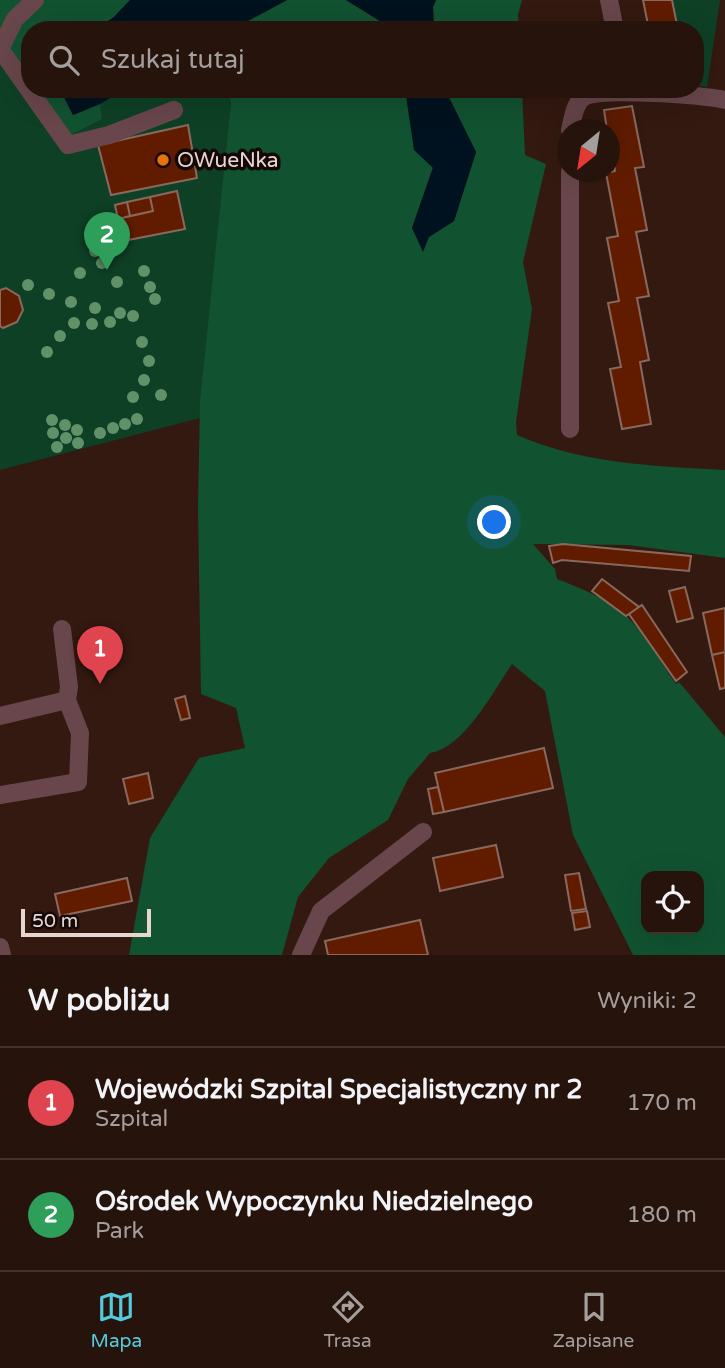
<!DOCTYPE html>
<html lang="pl">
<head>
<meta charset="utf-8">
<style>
	:root { --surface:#26130c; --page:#2e1c15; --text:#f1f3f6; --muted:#a49e9d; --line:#42322d; --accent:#54cadd }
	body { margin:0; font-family:"Varela Round",sans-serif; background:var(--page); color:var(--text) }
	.controls { position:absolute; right:21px; bottom:21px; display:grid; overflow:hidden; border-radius:14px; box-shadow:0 7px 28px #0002 }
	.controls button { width:63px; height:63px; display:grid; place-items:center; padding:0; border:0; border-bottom:2px solid var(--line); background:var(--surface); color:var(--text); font:35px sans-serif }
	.compass { position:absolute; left:557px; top:119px; width:63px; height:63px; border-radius:50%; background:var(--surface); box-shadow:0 7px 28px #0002; rotate:210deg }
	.scale { position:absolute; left:21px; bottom:18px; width:130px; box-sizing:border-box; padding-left:7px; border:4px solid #e7d5cf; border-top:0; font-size:19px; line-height:24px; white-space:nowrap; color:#e7d5cf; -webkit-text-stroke:5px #130805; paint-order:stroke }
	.you { position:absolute; left:495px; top:523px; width:24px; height:24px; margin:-18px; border:5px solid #fff; border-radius:50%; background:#1a73e8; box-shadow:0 0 0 10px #1a73e833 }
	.badge { display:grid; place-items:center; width:46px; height:46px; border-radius:50%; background:var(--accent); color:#fff; font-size:23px; font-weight:700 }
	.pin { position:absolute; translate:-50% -58px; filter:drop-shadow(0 2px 4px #0008) }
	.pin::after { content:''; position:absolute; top:37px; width:24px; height:21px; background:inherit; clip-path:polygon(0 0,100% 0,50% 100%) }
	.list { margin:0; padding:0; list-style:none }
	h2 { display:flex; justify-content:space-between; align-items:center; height:91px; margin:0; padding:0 28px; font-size:30px }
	h2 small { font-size:23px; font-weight:400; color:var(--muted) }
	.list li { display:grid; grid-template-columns:46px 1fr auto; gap:21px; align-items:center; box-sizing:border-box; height:112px; padding:0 28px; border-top:2px solid var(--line) }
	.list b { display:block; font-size:26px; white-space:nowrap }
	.list p { margin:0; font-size:23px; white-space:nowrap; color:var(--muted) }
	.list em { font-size:23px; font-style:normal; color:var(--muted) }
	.icon { flex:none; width:38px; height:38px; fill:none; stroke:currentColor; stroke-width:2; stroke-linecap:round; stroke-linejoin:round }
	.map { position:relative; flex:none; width:725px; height:955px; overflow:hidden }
	.search { position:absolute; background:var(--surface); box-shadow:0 7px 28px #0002; left:21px; right:21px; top:21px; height:77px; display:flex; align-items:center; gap:18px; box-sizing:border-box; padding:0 24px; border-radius:28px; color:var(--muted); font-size:26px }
	.sheet { height:315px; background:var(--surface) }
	nav { display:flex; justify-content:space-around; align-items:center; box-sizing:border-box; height:98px; border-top:2px solid var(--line); background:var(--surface); font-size:19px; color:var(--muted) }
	nav a { display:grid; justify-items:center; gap:4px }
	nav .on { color:var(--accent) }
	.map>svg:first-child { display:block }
	.green { fill:#0e4026 }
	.forest { fill:#115231; fill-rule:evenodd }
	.water { fill:#00121f }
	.building { fill:#611c00; stroke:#89695e; stroke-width:2 }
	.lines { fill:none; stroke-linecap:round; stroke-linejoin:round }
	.minor { stroke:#68464b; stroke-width:18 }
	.tree { fill:#619169 }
	.food-dot { fill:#e8710a; stroke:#130805; stroke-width:2.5 }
	.labels { text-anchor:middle; stroke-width:7; stroke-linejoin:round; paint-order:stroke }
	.poi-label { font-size:21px; fill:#e7d5cf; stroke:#130805; text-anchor:start }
</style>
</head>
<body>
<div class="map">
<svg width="725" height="955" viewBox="0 0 725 955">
	<rect width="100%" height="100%" fill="#331910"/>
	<path class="green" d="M669,0H720L707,87L695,85V30H674Z
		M0,50L65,138L102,119L60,89H226L231,101L200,418L0,470Z"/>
	<path class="forest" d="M0,0H130L114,17L95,30H30V89H60L73,115L100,104L102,119L65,138L0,49Z
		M287,0H346L388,26L389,30H231Z
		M436,0H522L518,15L519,30H434L433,7Z
		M226,89H405L433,167L412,228L429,237L454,221L476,152L443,89H522L525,155L546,164L523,262L532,309L516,422L517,435C584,464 653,466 725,470V558L628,545L533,544L555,569L557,579C580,588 601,596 620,611C642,627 660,662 676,684L679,682L725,737V955H633L573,835L545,691L512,664C493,691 465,747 430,753L408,779L388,820L329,858L298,897L282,955H129L150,838L199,758L245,748L236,708L201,694L198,508L200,402L231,102ZM646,876H699V929H646Z"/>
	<path class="water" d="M130,0H287L231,30H95L114,17Z
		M346,0H436L433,7L434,30H389L388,26Z
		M60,89H125L100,104L73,115Z
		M405,89H445L476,152L454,221L429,237L423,252L412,228L433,168L414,150Z"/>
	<path class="building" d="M643,0H672L678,30H649Z
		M632,106L644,167L635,168L647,230L636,232L649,296L637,298L649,360L640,362L651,424L622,429L610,369L621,367L608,303L619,301L607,238L618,236L606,173L615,171L610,130H607L604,110Z
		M188,125L197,178L111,195L98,145Z
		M177,191L185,229L123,241L118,219L153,211L150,197Z
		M150,197L153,211L130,216L127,202Z
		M127,202L130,216L118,219L115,205Z
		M6,288L19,296L23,310L17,322L3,328L0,326V290Z
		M563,544L691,556L689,571L562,560L553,563L549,546Z
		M602,579L639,607L626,616L592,591Z
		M685,587L693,618L677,622L669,591Z
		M642,605L687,672L676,681L629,614Z
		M725,608V652L712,655L703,613Z
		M725,652V688L720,689L712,655Z
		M185,696L190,718L181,720L175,699Z
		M544,748L553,788L444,812L435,773Z
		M148,773L153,798L129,804L123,779Z
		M438,787L444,812L433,814L428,789Z
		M496,845L503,877L440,891L433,858Z
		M579,873L586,909L571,911L565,875Z
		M127,878L132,901L60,916L55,894Z
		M587,911L590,927L575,930L572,913Z
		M420,920L428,955H328L325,941Z"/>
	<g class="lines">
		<path class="minor" d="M609,0L615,30
			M0,49L68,145L109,135L174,110
			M0,49L15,19L35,0
			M570,130C573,119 574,101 586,96C606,88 702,95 725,100
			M570,429V172
			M0,716L67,700L69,687L62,629
			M0,795L78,782L80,733L67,700
			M0,947L2,955
			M301,955L321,911L423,832"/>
	</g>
	<g class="tree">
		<circle cx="95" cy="251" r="6"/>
		<circle cx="102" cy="263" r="6"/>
		<circle cx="144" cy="271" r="6"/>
		<circle cx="80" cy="273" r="6"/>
		<circle cx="117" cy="282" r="6"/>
		<circle cx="28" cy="285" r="6"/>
		<circle cx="150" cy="287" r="6"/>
		<circle cx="49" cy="294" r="6"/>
		<circle cx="155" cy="299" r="6"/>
		<circle cx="71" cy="302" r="6"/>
		<circle cx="95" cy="308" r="6"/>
		<circle cx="120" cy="313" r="6"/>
		<circle cx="133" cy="316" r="6"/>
		<circle cx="110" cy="322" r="6"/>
		<circle cx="74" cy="323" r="6"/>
		<circle cx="92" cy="324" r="6"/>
		<circle cx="60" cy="336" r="6"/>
		<circle cx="142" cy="342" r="6"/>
		<circle cx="47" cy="352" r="6"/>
		<circle cx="149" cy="361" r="6"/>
		<circle cx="144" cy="380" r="6"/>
		<circle cx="161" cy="395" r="6"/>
		<circle cx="133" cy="397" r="6"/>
		<circle cx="137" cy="419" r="6"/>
		<circle cx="52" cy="420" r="6"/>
		<circle cx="125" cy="424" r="6"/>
		<circle cx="65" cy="425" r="6"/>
		<circle cx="113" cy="428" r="6"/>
		<circle cx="77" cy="430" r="6"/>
		<circle cx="53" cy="433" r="6"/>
		<circle cx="100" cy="433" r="6"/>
		<circle cx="66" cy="438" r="6"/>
		<circle cx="78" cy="443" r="6"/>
		<circle cx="57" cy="447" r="6"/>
	</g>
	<circle class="food-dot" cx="163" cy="160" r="7"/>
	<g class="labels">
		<g class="poi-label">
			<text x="177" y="167">OWueNka</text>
		</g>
	</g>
</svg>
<div class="controls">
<button><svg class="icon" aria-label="locate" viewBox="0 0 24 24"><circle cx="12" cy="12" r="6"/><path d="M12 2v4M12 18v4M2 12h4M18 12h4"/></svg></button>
</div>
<svg class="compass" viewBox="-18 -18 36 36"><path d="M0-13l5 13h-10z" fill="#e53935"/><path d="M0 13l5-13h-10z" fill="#a49e9d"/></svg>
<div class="scale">50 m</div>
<div class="you"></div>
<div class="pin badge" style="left:100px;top:684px;background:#e0444e">1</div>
<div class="pin badge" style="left:107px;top:270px;background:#2e9e5b">2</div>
<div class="search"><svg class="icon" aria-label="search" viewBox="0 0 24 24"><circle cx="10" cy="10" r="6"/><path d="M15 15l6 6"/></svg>Szukaj tutaj</div>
</div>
<section class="sheet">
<h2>W pobliżu<small>Wyniki: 2</small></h2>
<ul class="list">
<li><span class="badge" style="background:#e0444e">1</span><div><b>Wojewódzki Szpital Specjalistyczny nr 2</b><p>Szpital</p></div><em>170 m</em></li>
<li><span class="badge" style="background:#2e9e5b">2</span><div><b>Ośrodek Wypoczynku Niedzielnego</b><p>Park</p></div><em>180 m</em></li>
</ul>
</section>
<nav>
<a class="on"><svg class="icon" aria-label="map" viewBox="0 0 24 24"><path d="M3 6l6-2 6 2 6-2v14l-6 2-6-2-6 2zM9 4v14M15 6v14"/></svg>Mapa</a>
<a><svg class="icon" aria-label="directions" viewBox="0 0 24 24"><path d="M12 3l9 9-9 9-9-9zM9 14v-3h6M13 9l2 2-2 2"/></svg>Trasa</a>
<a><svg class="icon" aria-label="saved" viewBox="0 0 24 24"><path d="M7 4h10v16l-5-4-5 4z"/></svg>Zapisane</a>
</nav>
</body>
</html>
